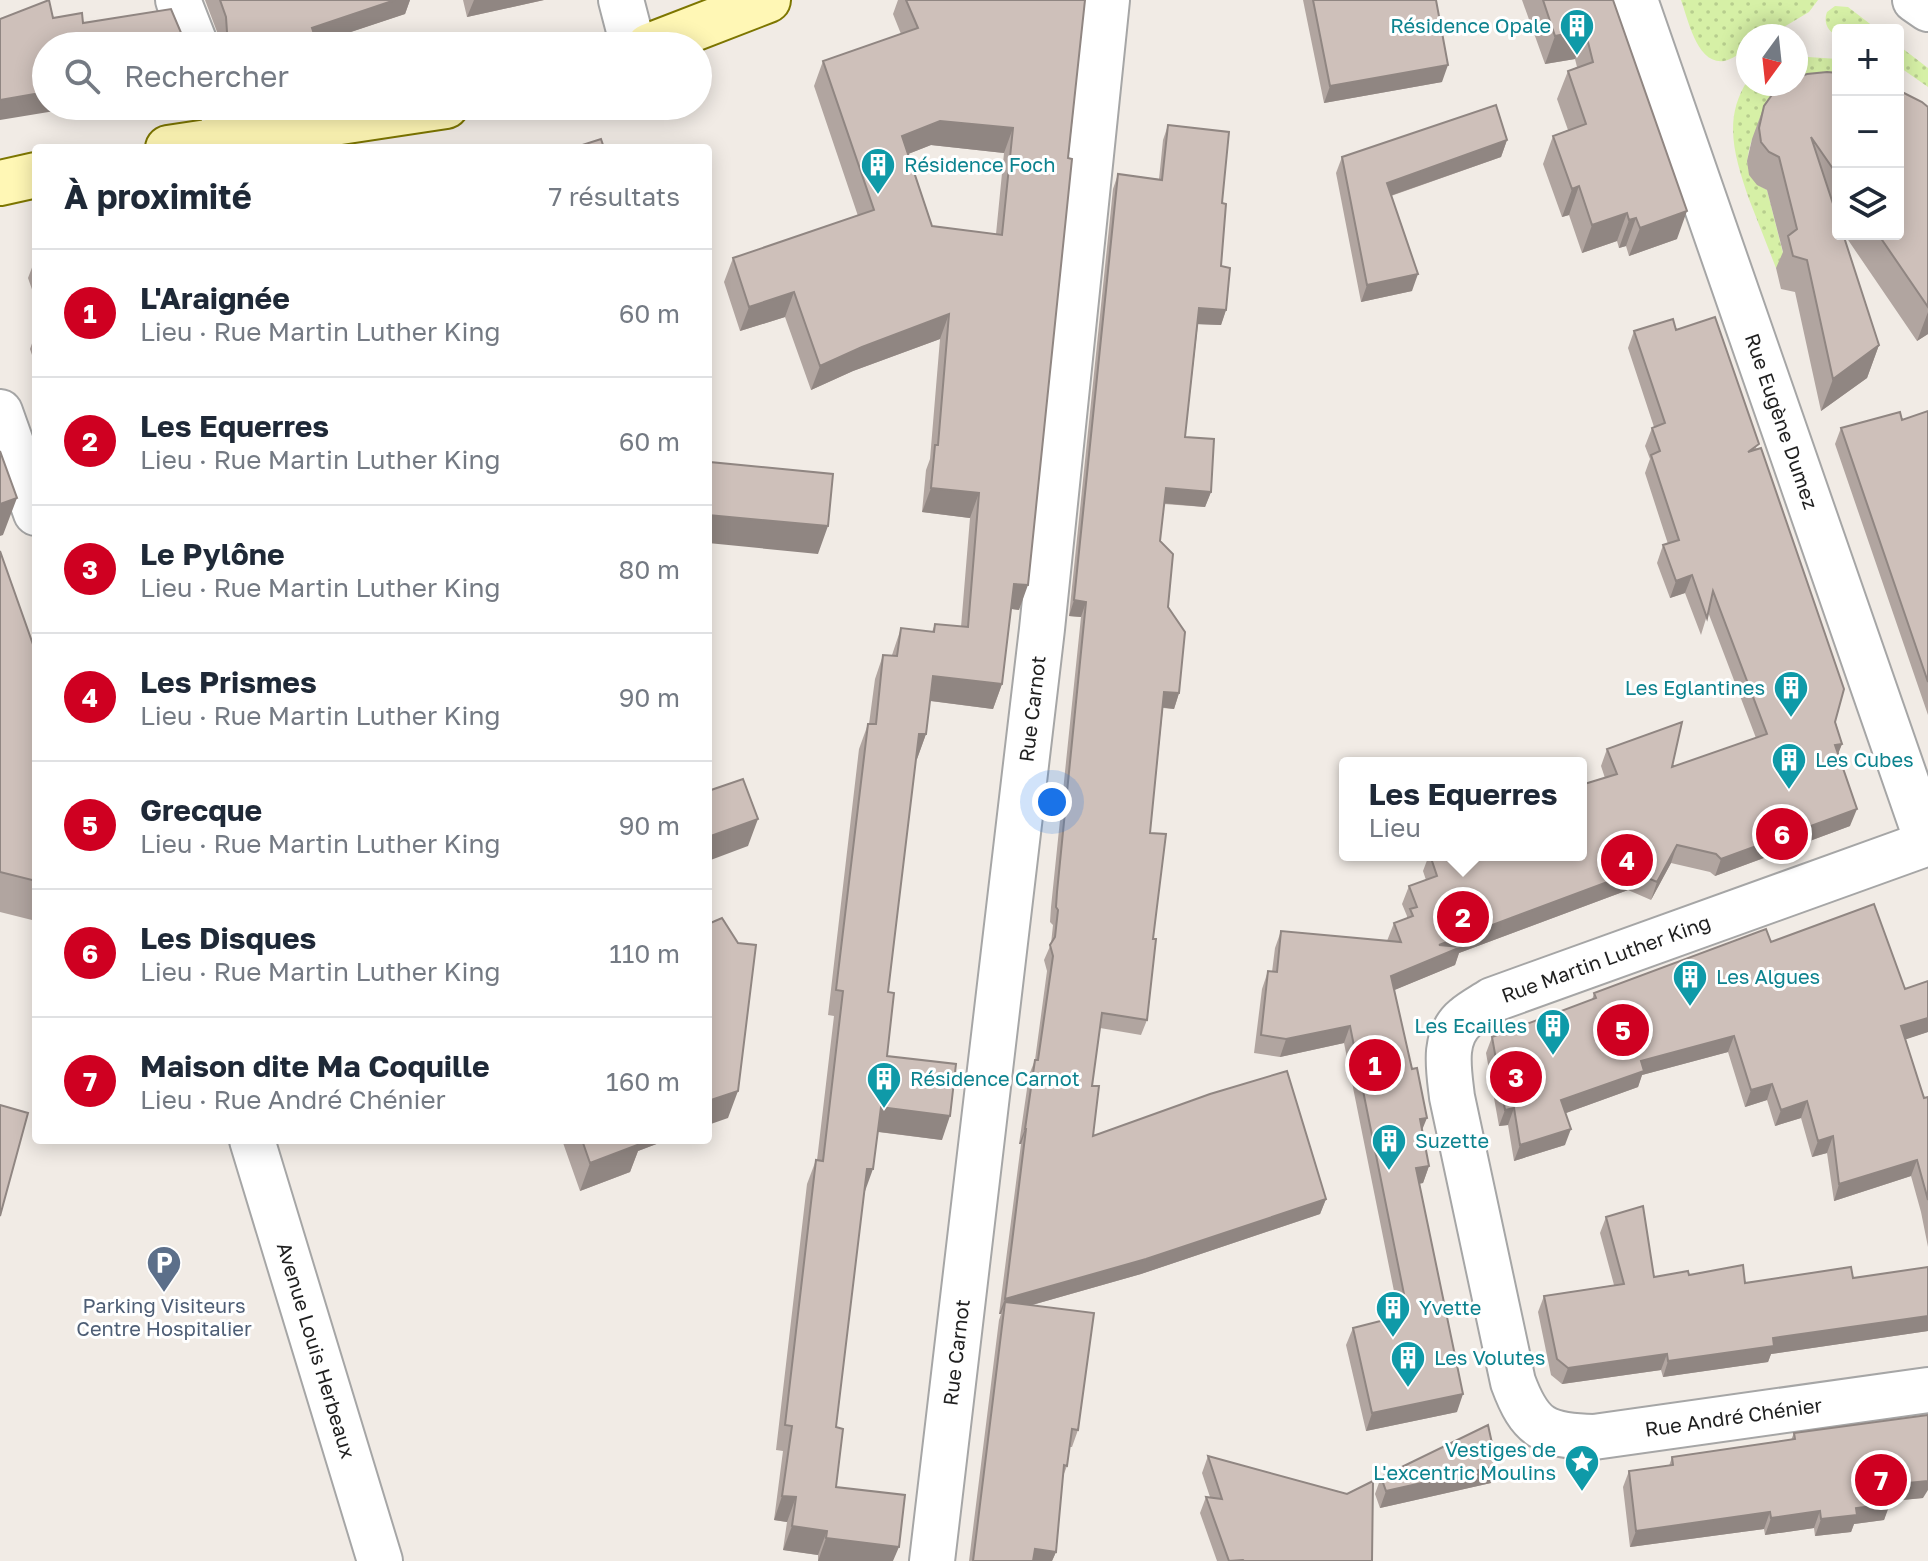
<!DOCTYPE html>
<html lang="fr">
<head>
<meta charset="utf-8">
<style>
	:root { --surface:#fff; --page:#f2f2f3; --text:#1f2937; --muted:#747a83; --line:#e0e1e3; --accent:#cf0021 }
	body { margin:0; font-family:"Golos Text",sans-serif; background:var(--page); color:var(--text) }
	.controls { position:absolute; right:24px; top:24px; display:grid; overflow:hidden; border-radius:8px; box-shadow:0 4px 20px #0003 }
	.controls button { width:72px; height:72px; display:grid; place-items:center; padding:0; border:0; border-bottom:2px solid var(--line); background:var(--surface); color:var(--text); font:40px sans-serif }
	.compass { position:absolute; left:1736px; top:24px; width:72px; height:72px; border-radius:50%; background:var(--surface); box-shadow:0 4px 20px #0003; rotate:195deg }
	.you { position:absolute; left:1052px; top:802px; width:28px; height:28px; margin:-20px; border:6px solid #fff; border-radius:50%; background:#1a73e8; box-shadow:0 0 0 12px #1a73e833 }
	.badge { display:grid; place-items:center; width:52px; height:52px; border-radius:50%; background:var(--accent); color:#fff; font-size:26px; font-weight:700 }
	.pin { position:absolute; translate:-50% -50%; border:4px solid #fff; box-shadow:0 2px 8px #0006 }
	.popup { position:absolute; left:1339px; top:757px; width:248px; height:104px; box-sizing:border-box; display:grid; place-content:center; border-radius:8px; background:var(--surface); filter:drop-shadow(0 2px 6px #0005); font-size:26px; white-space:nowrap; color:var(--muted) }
	.popup b { font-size:30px; color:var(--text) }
	.popup::after { content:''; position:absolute; left:50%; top:100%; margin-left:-16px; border:16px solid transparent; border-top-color:var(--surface) }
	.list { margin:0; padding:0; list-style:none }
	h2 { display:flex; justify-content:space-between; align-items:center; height:104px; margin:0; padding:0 32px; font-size:34px }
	h2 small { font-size:26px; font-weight:400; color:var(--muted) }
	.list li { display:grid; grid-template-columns:52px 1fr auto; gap:24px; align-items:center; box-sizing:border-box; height:128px; padding:0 32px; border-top:2px solid var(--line) }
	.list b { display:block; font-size:30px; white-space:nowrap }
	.list p { margin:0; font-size:26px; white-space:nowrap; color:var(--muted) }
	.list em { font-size:26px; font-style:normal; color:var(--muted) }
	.icon { flex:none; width:44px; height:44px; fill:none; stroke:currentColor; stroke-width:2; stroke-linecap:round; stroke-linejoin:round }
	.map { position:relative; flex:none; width:1928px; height:1561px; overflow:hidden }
	.search { position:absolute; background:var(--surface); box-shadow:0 4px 20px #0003; left:32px; top:32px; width:680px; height:88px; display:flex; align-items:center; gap:20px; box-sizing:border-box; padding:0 28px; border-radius:44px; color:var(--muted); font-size:30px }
	.panel { position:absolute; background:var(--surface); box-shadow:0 4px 20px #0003; left:32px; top:144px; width:680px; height:1000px; border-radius:8px }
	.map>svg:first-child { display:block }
	.grass { fill:url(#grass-dots) }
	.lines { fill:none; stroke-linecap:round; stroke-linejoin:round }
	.street-casing { stroke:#a6a6a6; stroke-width:48 }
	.secondary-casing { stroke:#7d7600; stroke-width:48 }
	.street { stroke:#fff; stroke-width:44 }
	.secondary { stroke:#fff7b5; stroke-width:44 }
	.wall { fill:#b1a5a0; fill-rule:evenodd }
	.shaded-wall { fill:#908682 }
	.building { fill:#cec0ba; stroke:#908682; stroke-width:2; fill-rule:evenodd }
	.labels { text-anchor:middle; stroke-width:6; stroke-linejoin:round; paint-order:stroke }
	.culture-label { font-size:20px; fill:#0d838f; stroke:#fff; text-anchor:start }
	.street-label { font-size:20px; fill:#1f1f1f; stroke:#fff }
	.service-label { font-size:20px; fill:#4e5e75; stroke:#fff }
</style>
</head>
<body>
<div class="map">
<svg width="1928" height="1561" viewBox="0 0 1928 1561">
	<defs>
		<pattern id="grass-dots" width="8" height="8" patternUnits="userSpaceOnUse" patternTransform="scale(2)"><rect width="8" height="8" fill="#d6f0a6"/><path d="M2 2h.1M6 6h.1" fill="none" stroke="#b7cd8e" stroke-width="1.8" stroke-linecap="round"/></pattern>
	</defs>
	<rect width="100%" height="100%" fill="#f1ebe5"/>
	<path class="grass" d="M1681,0H1818L1809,12L1769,36H1748V48C1741,52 1732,60 1724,61C1697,65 1688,19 1681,0Z
		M1835,6L1848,7L1878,30H1838V37C1828,31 1823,23 1827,12Z
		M1898,45L1928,68V87L1898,66Z
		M1808,57L1838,59V107L1752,139C1745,161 1744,178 1767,190L1785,261L1776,268C1767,245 1758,222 1749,199C1735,158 1722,119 1748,80V84H1796V60Z"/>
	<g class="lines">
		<defs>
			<g id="street">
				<path d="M178,0L196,46"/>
				<path d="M621,0L633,46"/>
				<path id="s1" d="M1635,0L1928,844"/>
				<path d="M1915,0L1928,9"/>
				<path d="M220,106L232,138"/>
				<path d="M0,412L36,513"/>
				<path id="s2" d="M1928,843L1492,1000C1483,1006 1473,1011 1465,1018C1442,1037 1449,1071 1452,1097L1513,1382C1530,1428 1544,1436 1594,1437L1928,1390"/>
				<path id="s3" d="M252,1140L380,1561"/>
				<path id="s4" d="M932,1561L1042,629L1107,0"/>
			</g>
			<path id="secondary" d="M649,46L768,0
				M168,148L446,106
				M0,183L36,175"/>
		</defs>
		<use href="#street" class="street-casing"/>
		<use href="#secondary" class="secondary-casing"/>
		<use href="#street" class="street"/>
		<use href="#secondary" class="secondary"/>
	</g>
	<path class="wall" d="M205,0H410L405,14L317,43L318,46H220L219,37Z
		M463,0H544L467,17Z
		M898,0H1085L1019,610L1011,609L1002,684L993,709L930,701L926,734L917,759H916L888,992L887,1056L942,1140L878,1132L864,1194L836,1427V1487L893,1561H818V1555L783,1550L787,1522L774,1520L783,1451L776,1450L807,1184L816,1160H817L834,1016L828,1015L859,749L868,724H869L875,679L883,655H892L901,628L932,632L935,624L961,627L970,518L922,512L926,470L930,459L940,339L853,371L811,390L785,317L740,331L724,282L733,258L858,216L814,86L823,61L901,34L893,14ZM931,145L1004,153L996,234L932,226L908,154Z
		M1303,0H1436L1442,82L1324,103Z
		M1522,0H1613L1677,239L1629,256L1626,246L1619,248L1617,241L1582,253L1569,215L1562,217L1543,164L1553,136L1568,130L1557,99L1568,71L1577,67L1575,59L1545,64Z
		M1838,73V234L1879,345L1867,378L1821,411L1795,292L1781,289L1776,268L1783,252L1767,190L1757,185L1749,175L1747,161L1752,139L1764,106Z
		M1928,107V334L1917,341L1844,234H1898Z
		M1168,125L1222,203L1221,266L1226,310L1221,325L1198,324L1185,437L1211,492L1205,507L1164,504L1160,541L1179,693L1174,709L1163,708L1150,833L1153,939L1147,1020L1141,1035L1100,1028L1092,1086L1093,1136L1326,1199L1320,1214L1141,1274L1032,1305L1078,1430L1072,1447H1070L1067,1466L1062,1479L1056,1552L1052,1561H969L999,1320L1001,1314H999L1021,1144H1019L1029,1075L1035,1060L1047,971L1044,960L1051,944L1053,925L1050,922L1051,907L1081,617L1069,616L1113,189L1118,174L1159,179L1163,140Z
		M1507,140L1501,157L1391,196L1412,291L1361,302L1336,173L1342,157Z
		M36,257V301L28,278Z
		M1676,330L1757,449L1842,744L1838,754L1850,826L1715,876L1710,872L1671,863L1651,900L1628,890L1459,953L1455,965L1394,990L1429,1166L1423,1183L1419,1184L1457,1412L1366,1431L1346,1345L1353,1328L1399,1316L1344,1043L1280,1057L1254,1053L1262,989L1268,971L1272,972L1275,948L1281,931L1387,941L1394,923L1407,918V916L1402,904L1409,886L1426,880L1423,871L1429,855H1581L1605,778L1601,766L1607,749L1672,767L1756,738L1708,612L1701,635L1685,593L1670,598L1657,563L1663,545L1668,544L1645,473L1650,459L1645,446L1652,428L1654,427L1628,348L1634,331Z
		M36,332V367L30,349Z
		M1928,411V715L1835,444L1841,428L1902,420Z
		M0,551L36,653V921L0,912Z
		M1771,942L1905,989L1928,981V1032L1905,1039L1924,1098L1928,1097V1247L1921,1212L1911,1176L1834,1201L1827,1153L1812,1157L1801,1118L1775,1126L1767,1100L1745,1107L1728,1052L1642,1075L1638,1087L1566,1113L1565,1145L1514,1161L1508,1125L1499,1126L1486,1053L1492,1037L1592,1000L1594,993Z
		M562,1140H667L638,1151L630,1172L580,1191Z
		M1606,1217L1654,1277L1689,1275L1745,1283L1853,1278L1928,1267V1331L1771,1354L1768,1362L1663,1377L1661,1370L1562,1384L1551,1375L1538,1312L1544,1296L1614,1285L1600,1233Z
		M1794,1433L1923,1498L1890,1501L1884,1520L1854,1524L1851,1532L1815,1536L1814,1528L1765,1535L1764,1529L1630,1547L1623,1487L1629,1471L1669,1466L1672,1457L1791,1440Z
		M1208,1456L1372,1561H1217L1200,1513L1206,1497H1210L1202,1473Z
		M1381,1477L1491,1483L1380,1508L1375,1494Z"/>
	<path class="shaded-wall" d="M395,0H410L405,14L309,46L312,28Z
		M474,0H544L467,17Z
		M1585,30L1575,59L1545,64L1555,36Z
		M1448,65L1442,82L1324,103L1330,86Z
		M46,92V106H85L0,120V100Z
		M940,121L1013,128L1004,153L931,145L893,160L902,136Z
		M1507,140L1501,157L1381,199L1387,183Z
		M1579,186L1569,215L1562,217L1572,189Z
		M1687,211L1677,239L1629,256L1640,228Z
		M1627,213L1617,241L1582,253L1592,225Z
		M1636,218L1626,246L1619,248L1629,220Z
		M1418,274L1412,291L1361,302L1367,285Z
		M794,292L785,317L740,331L749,307Z
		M1199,308L1226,310L1221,325L1194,324Z
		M1928,312V334L1917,341Z
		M949,314L940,339L853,371L811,390L820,366L862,347Z
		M1879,345L1867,378L1821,411L1833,379Z
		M931,488L979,493L970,518L922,512Z
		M1166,488L1211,492L1205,507L1161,503Z
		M17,498L3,535L0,536V504Z
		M708,515L828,526L818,554L708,543Z
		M1692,575L1685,593L1670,598L1676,581Z
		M1014,584L1028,585L1019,610L1005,608Z
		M1074,600L1086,602L1081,617L1069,616Z
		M933,676L1002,684L993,709L924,700Z
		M1164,692L1179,693L1174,709L1159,707Z
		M919,734H926L917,759L910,758Z
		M1842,744L1835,761V745Z
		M1857,809L1850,826L1715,876L1721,859Z
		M758,819L748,846L708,861V837Z
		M1677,845L1671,863L1651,900L1657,882Z
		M1634,872L1628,890L1459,953L1455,965L1385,994L1391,976L1439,945Z
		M1928,1018V1032L1895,1043L1901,1026Z
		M1350,1026L1344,1043L1280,1057L1286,1039Z
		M1734,1036L1728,1052L1642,1075L1638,1087L1555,1117L1561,1100L1641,1061Z
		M1772,1084L1767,1100L1745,1107L1751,1090Z
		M738,1091L728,1118L708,1125V1101Z
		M1807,1101L1801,1118L1775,1126L1781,1110Z
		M881,1107L950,1116L942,1140L872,1131Z
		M1514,1108L1508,1125L1499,1126L1505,1110Z
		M1427,1118L1420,1135V1119Z
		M1025,1129H1026L1021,1144H1019Z
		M1571,1129L1565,1145L1514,1161L1520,1145Z
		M1833,1136L1827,1153L1812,1157L1818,1141Z
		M630,1140H667L638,1151L630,1172L580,1191L590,1163Z
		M1917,1160L1911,1176L1834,1201L1839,1184Z
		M1429,1166L1423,1183L1409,1185L1416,1168Z
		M867,1169H873L864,1194Z
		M1326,1199L1320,1214L1141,1274L1004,1313L1005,1302L1001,1314H999L1005,1299Z
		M1928,1316V1331L1771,1354L1768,1362L1663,1377L1668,1361L1773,1338Z
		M1667,1354L1661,1370L1562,1384L1568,1368Z
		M1463,1394L1457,1412L1366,1431L1372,1413Z
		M1497,1466L1491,1483L1380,1508L1386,1491Z
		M1928,1481V1490L1923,1498L1882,1502L1888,1485Z
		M782,1496L796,1497L787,1522L774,1520Z
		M1890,1504L1884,1520L1854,1524L1851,1532L1815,1536L1821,1519L1856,1508Z
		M1820,1511L1814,1528L1765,1535L1771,1518Z
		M1770,1512L1764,1529L1630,1547L1636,1531Z
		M792,1526L827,1531L818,1555L783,1550Z
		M826,1538L899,1547L893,1561H818Z
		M1035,1549L1056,1552L1052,1561H1030Z"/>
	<path class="building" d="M49,0L53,18L82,13L83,23L171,9L182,35L179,46H46V92L0,100V19Z
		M220,0H395L312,28L318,46H233L227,32L226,17Z
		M906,0H1085L1068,158L1072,159L1028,585L1014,584L1002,684L933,676L926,734H919L888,992L894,993L887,1056L956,1064L950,1116L881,1107L873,1169H867L836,1427L843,1429L836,1487L905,1495L899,1547L826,1538L827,1531L792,1526L796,1497L782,1496L792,1426L785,1425L816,1160L823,1161L843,991L836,990L868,724H876L883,655L897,656L901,628L934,632L935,624L968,627L979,493L931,488L935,445H938L949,314L862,347L820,366L794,292L749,307L733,258L874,210L823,61L918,28ZM940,121L1013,128L1002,235L932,226L902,136Z
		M1313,0H1436L1448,65L1330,86Z
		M1543,0H1613L1687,211L1640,228L1636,218L1629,220L1627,213L1592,225L1579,186L1572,189L1553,136L1586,124L1568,71L1593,62L1585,30L1555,36Z
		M1827,72L1838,73V176L1811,137L1838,219V234H1843L1879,345L1833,379L1807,260L1793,256L1788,236L1797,229L1779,157L1769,152L1761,142L1759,128L1764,106L1779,85L1782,84H1796V78L1807,74Z
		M1898,90L1922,102L1928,107V307L1878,234H1898Z
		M1496,105L1507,140L1387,183L1418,274L1367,285L1342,157Z
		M1168,125L1229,132L1222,203L1226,204L1221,266L1230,268L1226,310L1199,308L1185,437L1214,439L1211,492L1166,488L1160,541L1173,554L1168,607L1185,632L1179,693L1164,692L1150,833L1166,834L1153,939H1156L1147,1020L1102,1013L1092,1086H1099L1093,1136L1210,1094L1287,1071L1326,1199L1146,1259L1005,1299L1026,1129H1025L1035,1060H1038L1053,956L1050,945L1055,937L1058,910L1056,907L1057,892L1086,602L1074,600L1118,174L1162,180Z
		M601,139L604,148H573Z
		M1715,317L1759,444L1748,452L1761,448L1844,689L1835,722L1842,744L1835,745L1857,809L1721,859L1716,854L1677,845L1657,882L1634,872L1439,945L1461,947L1391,976L1412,1069L1417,1068L1427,1118L1420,1119L1429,1166L1416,1168L1463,1394L1372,1413L1353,1328L1408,1314L1350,1026L1286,1039L1261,1035L1268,971L1277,972L1281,931L1401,942L1394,923L1413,916L1410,909L1417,907L1409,886L1437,876L1430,855H1581V785L1617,774L1607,749L1682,722L1672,767L1767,734L1713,591L1707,618L1692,575L1676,581L1663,545L1679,540L1651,455L1660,451L1652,428L1665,423L1634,331L1673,319L1676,330Z
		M1928,411V682L1841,428L1900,412L1902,420Z
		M0,451L17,498L0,504Z
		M708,456L710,462L833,474L828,526L708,515Z
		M0,551L36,653V881L0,872Z
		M743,779L758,819L708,837V790V791Z
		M1874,904L1905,989L1928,981V1018L1901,1026L1924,1098L1928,1097V1200L1917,1160L1839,1184L1833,1136L1818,1141L1807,1101L1781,1110L1772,1084L1751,1090L1734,1036L1641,1061L1644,1071L1561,1100L1571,1129L1520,1145L1514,1108L1505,1110L1492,1037L1596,998L1594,993L1766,929L1771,942Z
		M722,918L738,943L756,945L738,1091L708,1101V924Z
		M0,1105L28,1113L0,1216Z
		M582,1140H639L640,1144L590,1163Z
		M1643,1206L1654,1277L1688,1271L1689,1275L1743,1265L1745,1283L1851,1267L1853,1278L1928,1267V1316L1773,1338L1774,1346L1668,1361L1667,1354L1568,1368L1557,1359L1544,1296L1624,1284L1606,1217Z
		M1005,1302L1094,1313L1078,1430L1072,1429L1067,1466L1064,1465L1056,1552L1035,1549L1033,1561H973Z
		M1928,1415V1481L1888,1485L1890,1504L1856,1508L1857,1515L1821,1519L1820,1511L1771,1518L1770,1512L1636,1531L1629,1471L1673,1465L1672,1457L1795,1439L1794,1433Z
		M1488,1425L1497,1466L1386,1491L1381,1477Z
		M1208,1456L1347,1494L1373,1481L1372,1561H1244L1243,1560L1229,1561L1206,1497L1222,1499Z"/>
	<defs>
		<symbol id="building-pin" viewBox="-11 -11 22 30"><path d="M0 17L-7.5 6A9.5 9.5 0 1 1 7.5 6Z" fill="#0f9aa8" stroke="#fff"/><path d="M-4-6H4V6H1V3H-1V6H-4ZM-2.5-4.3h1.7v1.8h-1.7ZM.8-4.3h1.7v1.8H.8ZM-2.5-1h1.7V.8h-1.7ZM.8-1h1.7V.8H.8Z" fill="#fff"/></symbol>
		<symbol id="parking-pin" viewBox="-11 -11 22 30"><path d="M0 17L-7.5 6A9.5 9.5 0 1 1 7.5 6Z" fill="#5c6f8a" stroke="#fff"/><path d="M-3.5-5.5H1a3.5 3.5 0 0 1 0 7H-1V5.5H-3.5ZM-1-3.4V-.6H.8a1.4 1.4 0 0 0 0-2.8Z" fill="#fff"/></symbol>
		<symbol id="sight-pin" viewBox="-11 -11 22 30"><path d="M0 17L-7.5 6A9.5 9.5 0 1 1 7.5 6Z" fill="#0f9aa8" stroke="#fff"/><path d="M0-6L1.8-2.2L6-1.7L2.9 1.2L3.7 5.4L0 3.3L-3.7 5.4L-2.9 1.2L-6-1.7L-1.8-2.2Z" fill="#fff"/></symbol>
	</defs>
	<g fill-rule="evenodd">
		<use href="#building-pin" x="1557" y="6" width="40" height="54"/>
		<use href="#building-pin" x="858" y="145" width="40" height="54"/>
		<use href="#building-pin" x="1771" y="668" width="40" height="54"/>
		<use href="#building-pin" x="1769" y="740" width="40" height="54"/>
		<use href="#building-pin" x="1670" y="957" width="40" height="54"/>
		<use href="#building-pin" x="1533" y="1006" width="40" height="54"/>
		<use href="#building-pin" x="864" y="1059" width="40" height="54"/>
		<use href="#building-pin" x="1369" y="1121" width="40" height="54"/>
		<use href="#parking-pin" x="144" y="1243" width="40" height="54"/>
		<use href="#building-pin" x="1373" y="1288" width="40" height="54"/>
		<use href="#building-pin" x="1388" y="1338" width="40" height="54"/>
		<use href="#sight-pin" x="1562" y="1442" width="40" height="54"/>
	</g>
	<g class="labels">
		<g class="culture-label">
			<text x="1551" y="33" text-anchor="end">Résidence Opale</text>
			<text x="904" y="172">Résidence Foch</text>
			<text x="1765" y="695" text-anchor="end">Les Eglantines</text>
			<text x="1815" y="767">Les Cubes</text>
			<text x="1716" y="984">Les Algues</text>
			<text x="1527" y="1033" text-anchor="end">Les Ecailles</text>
			<text x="910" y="1086">Résidence Carnot</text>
			<text x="1415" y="1148">Suzette</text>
			<text x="1419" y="1315">Yvette</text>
			<text x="1434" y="1365">Les Volutes</text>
			<text x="1556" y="1457" text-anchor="end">Vestiges de<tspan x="1556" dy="23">L'excentric Moulins</tspan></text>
		</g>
		<g class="street-label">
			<text dy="7" stroke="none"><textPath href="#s1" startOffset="446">Rue Eugène Dumez</textPath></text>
			<text dy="7" stroke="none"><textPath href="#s4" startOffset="858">Rue Carnot</textPath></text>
			<text transform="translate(1606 959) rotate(-20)" y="7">Rue Martin Luther King</text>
			<text dy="7" stroke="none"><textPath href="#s3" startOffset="220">Avenue Louis Herbeaux</textPath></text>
			<text dy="7" stroke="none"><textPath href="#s4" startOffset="210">Rue Carnot</textPath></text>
			<text dy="7" stroke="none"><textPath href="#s2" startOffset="1120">Rue André Chénier</textPath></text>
		</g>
		<g class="service-label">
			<text x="164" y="1313">Parking Visiteurs<tspan x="164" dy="23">Centre Hospitalier</tspan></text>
		</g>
	</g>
</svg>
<div class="controls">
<button>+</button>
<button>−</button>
<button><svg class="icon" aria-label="layers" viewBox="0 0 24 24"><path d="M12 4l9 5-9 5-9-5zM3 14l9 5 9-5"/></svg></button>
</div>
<svg class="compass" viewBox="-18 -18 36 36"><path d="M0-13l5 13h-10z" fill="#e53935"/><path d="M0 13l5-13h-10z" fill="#747a83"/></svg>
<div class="you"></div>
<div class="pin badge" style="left:1375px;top:1065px">1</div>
<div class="pin badge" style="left:1463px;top:917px">2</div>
<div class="popup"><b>Les Equerres</b>Lieu</div>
<div class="pin badge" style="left:1516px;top:1077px">3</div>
<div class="pin badge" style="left:1627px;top:860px">4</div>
<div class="pin badge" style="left:1623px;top:1030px">5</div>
<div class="pin badge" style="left:1782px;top:834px">6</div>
<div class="pin badge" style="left:1881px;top:1480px">7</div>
<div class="search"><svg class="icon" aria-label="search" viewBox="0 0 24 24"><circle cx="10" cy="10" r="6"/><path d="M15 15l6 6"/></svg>Rechercher</div>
<section class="panel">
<h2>À proximité<small>7 résultats</small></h2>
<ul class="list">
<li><span class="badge">1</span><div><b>L'Araignée</b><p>Lieu · Rue Martin Luther King</p></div><em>60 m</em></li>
<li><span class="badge">2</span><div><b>Les Equerres</b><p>Lieu · Rue Martin Luther King</p></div><em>60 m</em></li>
<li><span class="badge">3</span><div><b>Le Pylône</b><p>Lieu · Rue Martin Luther King</p></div><em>80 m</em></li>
<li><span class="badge">4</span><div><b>Les Prismes</b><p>Lieu · Rue Martin Luther King</p></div><em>90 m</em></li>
<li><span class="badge">5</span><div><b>Grecque</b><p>Lieu · Rue Martin Luther King</p></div><em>90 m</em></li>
<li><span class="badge">6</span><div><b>Les Disques</b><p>Lieu · Rue Martin Luther King</p></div><em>110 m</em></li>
<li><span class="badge">7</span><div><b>Maison dite Ma Coquille</b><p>Lieu · Rue André Chénier</p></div><em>160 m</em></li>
</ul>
</section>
</div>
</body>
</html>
